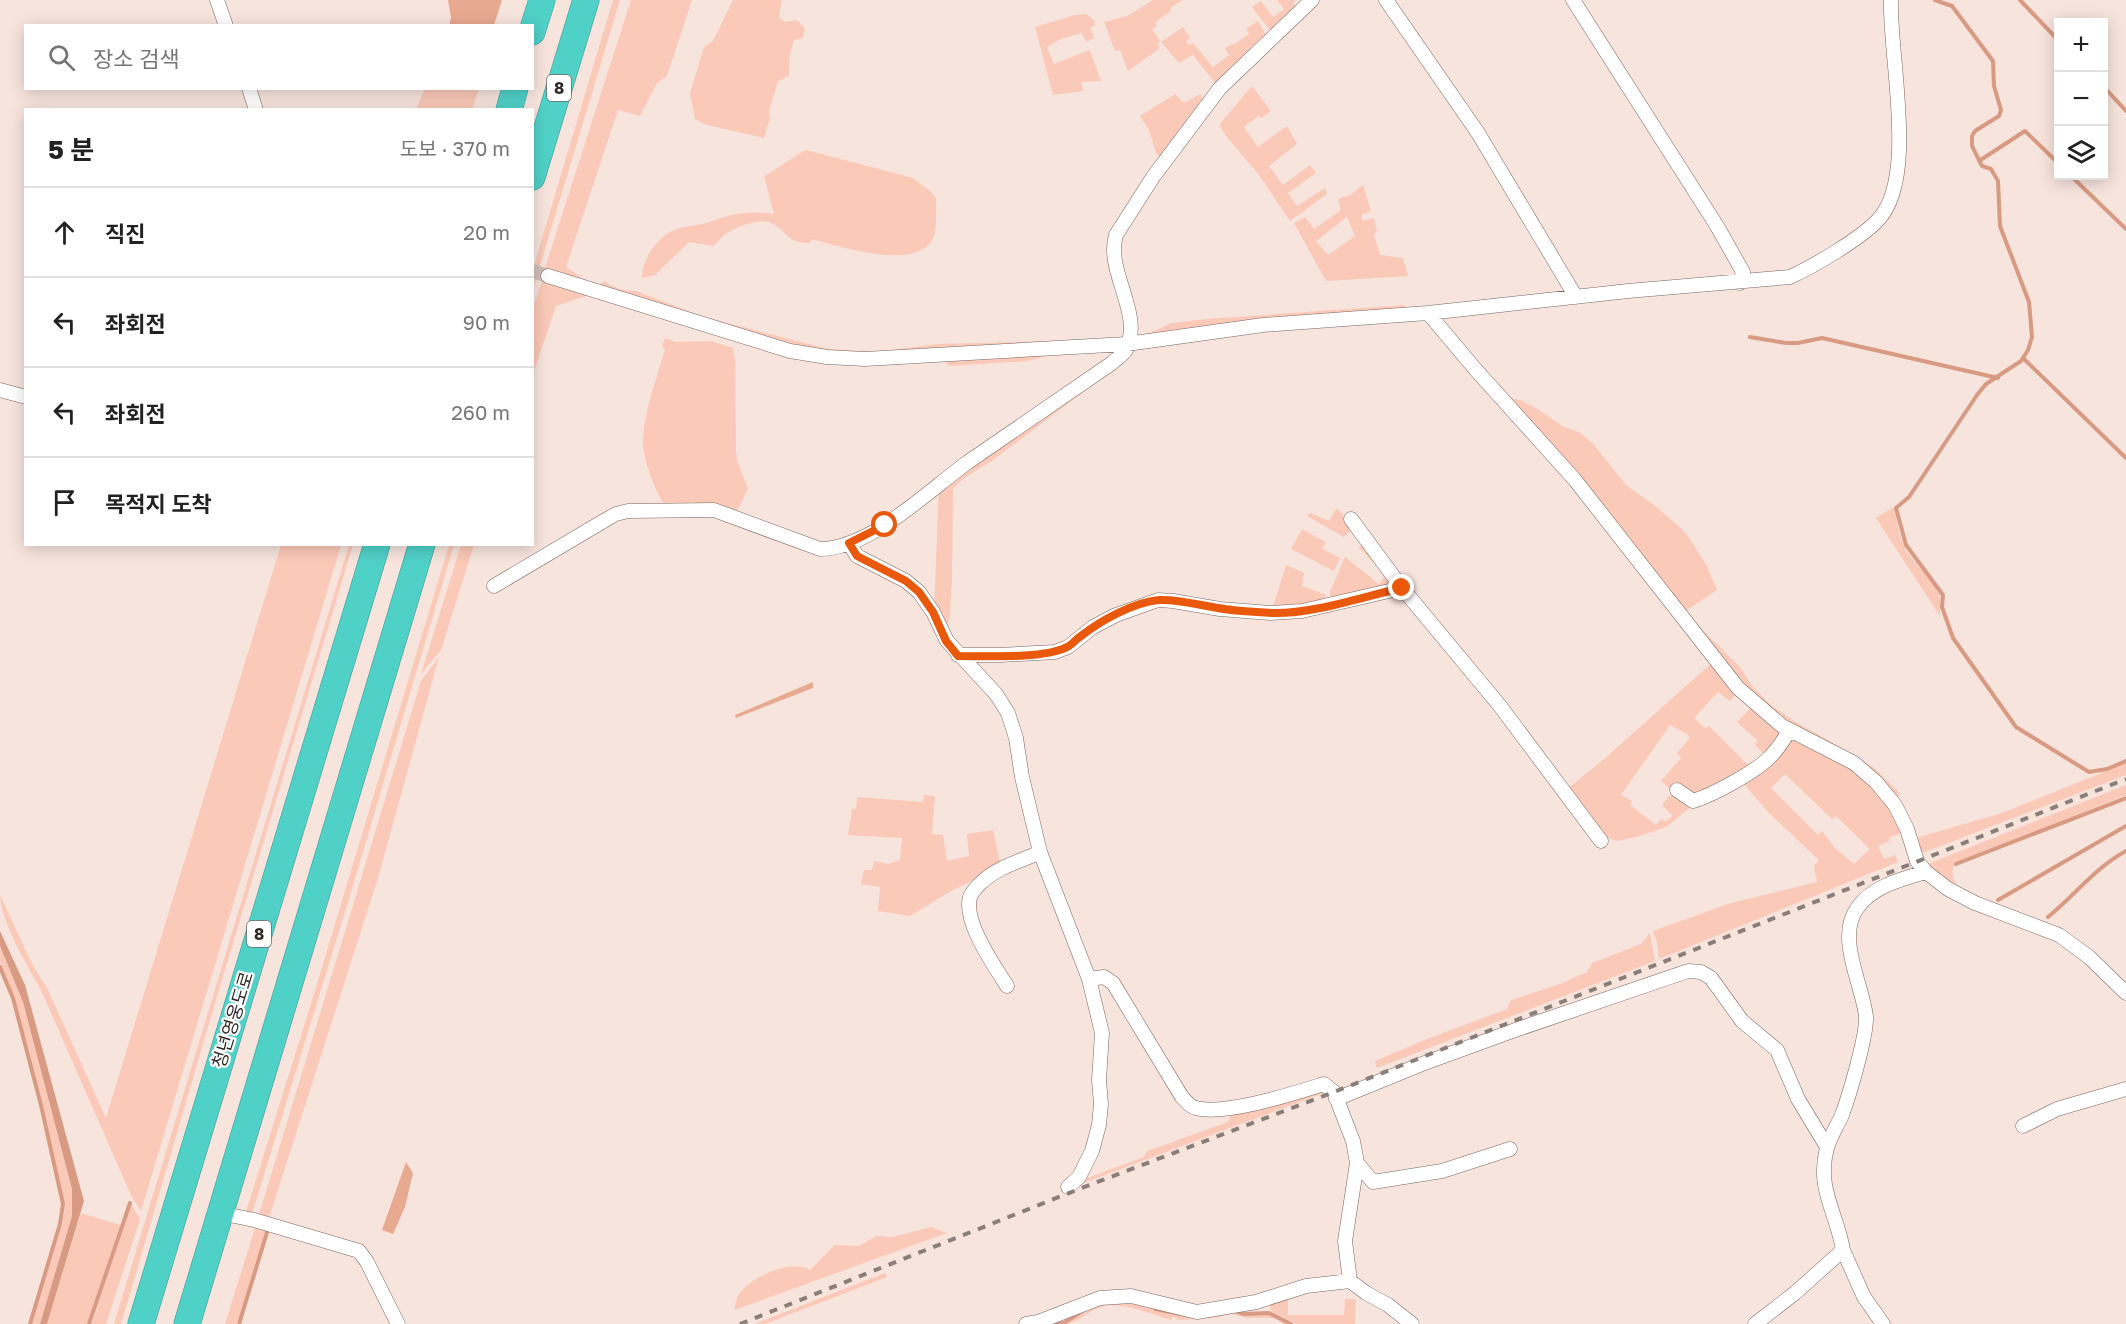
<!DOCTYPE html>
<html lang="ko">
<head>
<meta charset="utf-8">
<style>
	:root { --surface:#fff; --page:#f2f2f2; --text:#222; --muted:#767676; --line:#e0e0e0 }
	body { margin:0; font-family:"Golos Text","Noto Sans KR",sans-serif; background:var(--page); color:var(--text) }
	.controls { position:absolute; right:18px; top:18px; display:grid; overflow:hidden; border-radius:0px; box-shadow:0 3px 15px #0003 }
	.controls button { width:54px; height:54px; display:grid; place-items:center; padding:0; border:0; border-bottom:2px solid var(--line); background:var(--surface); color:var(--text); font:30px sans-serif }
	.stop { position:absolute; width:18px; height:18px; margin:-14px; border:4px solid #ea580c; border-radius:50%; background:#fff }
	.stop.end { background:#ea580c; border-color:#fff; box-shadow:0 2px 6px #0008 }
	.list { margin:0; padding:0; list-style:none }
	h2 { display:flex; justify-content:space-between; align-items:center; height:78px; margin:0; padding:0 24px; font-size:26px }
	h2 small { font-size:20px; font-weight:400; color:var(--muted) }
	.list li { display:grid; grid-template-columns:39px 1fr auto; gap:18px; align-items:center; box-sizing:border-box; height:90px; padding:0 24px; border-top:2px solid var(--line) }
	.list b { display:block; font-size:22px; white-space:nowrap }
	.list em { font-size:20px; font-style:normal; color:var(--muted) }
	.icon { flex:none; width:33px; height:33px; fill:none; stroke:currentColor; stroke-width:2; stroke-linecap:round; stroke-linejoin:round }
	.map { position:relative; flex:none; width:2126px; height:1324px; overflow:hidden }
	.search { position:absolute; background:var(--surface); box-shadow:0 3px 15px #0003; left:24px; top:24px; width:510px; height:66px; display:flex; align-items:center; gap:15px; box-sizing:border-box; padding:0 21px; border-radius:0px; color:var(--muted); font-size:22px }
	.panel { position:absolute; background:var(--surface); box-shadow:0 3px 15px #0003; left:24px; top:108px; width:510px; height:438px; border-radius:0px }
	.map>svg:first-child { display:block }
	.green { fill:#fbc9b7; fill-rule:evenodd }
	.forest { fill:#e8a991 }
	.water { fill:#d89a82 }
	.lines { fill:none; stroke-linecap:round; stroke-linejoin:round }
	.stream { stroke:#d89a82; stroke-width:4 }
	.minor-tunnel { stroke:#cfbfb8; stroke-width:14; stroke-dasharray:14 7; stroke-linecap:butt }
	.minor-casing { stroke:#766661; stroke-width:15 }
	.motorway-casing { stroke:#44968f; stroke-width:27 }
	.minor { stroke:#fff; stroke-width:14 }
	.motorway { stroke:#50d1c8; stroke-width:26 }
	.rail { stroke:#8a7e79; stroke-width:4; stroke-dasharray:8 8; stroke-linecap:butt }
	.route { stroke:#ea580c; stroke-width:8 }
	.labels { text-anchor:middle; stroke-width:4.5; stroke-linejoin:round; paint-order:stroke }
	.shield { fill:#fff; stroke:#6d6967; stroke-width:1.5 }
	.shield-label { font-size:16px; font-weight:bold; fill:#2f2926 }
	.street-label { font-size:18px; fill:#2f2926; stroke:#fff }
</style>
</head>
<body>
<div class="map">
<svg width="2126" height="1324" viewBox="0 0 2126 1324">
	<rect width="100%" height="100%" fill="#f7e4dd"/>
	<path class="green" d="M613,0H620L533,289V269Z
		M631,0H692L667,76L657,83L640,116L618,110L566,267L596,287L604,281C615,288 623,291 636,291L704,317L828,349L875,352L937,344L1060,341V346L867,357L791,348L544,271Z
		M733,0H782L779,17L785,22L797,20L805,29L803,38L794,40L790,54L789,76L778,81L769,111L770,119L764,138L707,125L695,119L690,93L704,47L713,41Z
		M1153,0H1183L1170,8L1171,11L1155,22L1157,26L1152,29L1160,41L1157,44L1160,48L1128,71L1120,50L1115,51L1104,22L1127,16Z
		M1277,0H1296L1293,3L1298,9L1272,33L1252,7L1261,1L1273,17L1284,9Z
		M1086,14L1094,20L1095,25L1090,28L1094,38L1086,42L1082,33L1061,39L1047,47L1054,64L1090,50L1101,81L1081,82L1083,91L1053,95L1035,27L1075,15Z
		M1258,21L1267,37L1217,85L1193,55L1179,63L1161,42L1183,27L1190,38L1186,41L1189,45L1193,43L1213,67L1229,55L1225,48L1232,44L1233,45L1249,34L1246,29Z
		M1252,86L1271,111L1262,118L1258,116L1244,127L1258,147L1287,126L1297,144L1269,166L1283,185L1310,165L1316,173L1288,193L1297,206L1325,188L1327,194L1290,221L1260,176L1227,137L1219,125Z
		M425,89V88L479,89L472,109H416Z
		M1175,94L1184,103L1200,94L1205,102L1160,158L1156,153L1149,130L1140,116Z
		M806,150L913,178L930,191L936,198C936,211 938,229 932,240C915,271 838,246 812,239L810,243C788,243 789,234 773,224C762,216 734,228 724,235C720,238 717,243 714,246L689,242L655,275L642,278C642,260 656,238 674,230C684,226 696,226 706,223C732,214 746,210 774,214L764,176C779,168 791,158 806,150Z
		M1363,185L1371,211L1361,215L1363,221L1374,218L1377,231L1374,235L1380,255L1403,258L1408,276L1326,281L1294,223L1305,217L1314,229L1341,210L1338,199L1350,195ZM1347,217L1355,236L1328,255L1316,241Z
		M543,278L595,293L556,306L533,374V308Z
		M1405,305L1406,311L1136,339L1172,323L1207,319Z
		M665,338L675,342L711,341L733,348L735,361L736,451L737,460L748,489L736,513L691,502L683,505L666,507C656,494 642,457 643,441C644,410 657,378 665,349L662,347Z
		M1071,350L1027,361L950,366L940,359Z
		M1121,358L1123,363C1080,393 1040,426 997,457C983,468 964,475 953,489L952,581L950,616L947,628L934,609L939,487Z
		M1505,397L1520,400L1536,408L1564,427L1581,433L1594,445L1626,485L1658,508L1686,533L1706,564L1717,590L1684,612L1740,667L1752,686L1771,705L1794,721L1861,759L1875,769L1900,793L1899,796L1897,797C1854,753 1794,730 1746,691Z
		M1894,507L1900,536L1906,551L1940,593V616L1876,518Z
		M1337,508L1353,528L1344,537L1307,516L1310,513L1329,521Z
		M1302,529L1326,542L1322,549L1340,558L1334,571L1291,549Z
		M1365,542L1399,587L1330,602V592L1345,557L1379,584L1386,575L1359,548Z
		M281,545H341L141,1211L131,1195L41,990C28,967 0,920 0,895L31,962L48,990L106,1118Z
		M349,545H353L218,993L121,1324H114Z
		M449,545H454L349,899L251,1217L245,1215L314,994Z
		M461,545H474L441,650L421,674Z
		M1286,565L1304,573L1302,586L1326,595L1324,602L1273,607Z
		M439,657L378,878L268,1221L258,1218L421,681Z
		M1714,661L1738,693L1730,701L1718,692L1694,718L1705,728L1709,726L1750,767L1692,806L1666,827L1640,836L1617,841L1606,837L1567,789L1603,760ZM1670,725L1687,734L1690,738L1677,753L1681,758L1661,781L1673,792L1662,805L1673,816L1666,821L1661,819L1656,825L1630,805L1632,801L1621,795Z
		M1753,706L1786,732L1765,755L1755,745L1757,740L1737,722Z
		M1792,736L1852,766L1892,809L1901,833L1889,838L1890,841L1878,846L1884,859L1895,855L1898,862L1659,959L1657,942L1653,931L1731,903L1817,882L1814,866L1819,860L1769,813L1743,783ZM1785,774L1832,819L1836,816L1870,849L1854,864L1835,848L1822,831L1818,835L1771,788Z
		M2126,763V775L1922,853L1916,838L2002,813Z
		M2126,785V795L1955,863C1951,871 1952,877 1956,884L1954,887L1931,869L1928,864Z
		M924,795L935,796L932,834L943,835L947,861L969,856L967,834L993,830L1001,867L951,891L910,916L878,911L880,887L861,884L864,870H872L874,861L888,864L900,860L902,838L848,835L852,809H856L857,797L923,802Z
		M1650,933L1655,961L1377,1068L1375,1061L1427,1039L1507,1009L1511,1000L1560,984L1587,972L1592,963L1641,944Z
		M0,946L23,1002L72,1189V1216L40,1324H32L63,1222L65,1206L43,1104L15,998L0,962Z
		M1323,1088L1326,1092L1073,1187L1079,1181L1144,1157L1147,1151L1228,1122L1233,1111Z
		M131,1204L140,1219L106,1324H92Z
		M81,1213L120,1225L88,1324H47Z
		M256,1225L266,1229L237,1324H225Z
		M931,1227L947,1233L734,1310C735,1306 736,1300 738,1296C748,1278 791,1258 810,1270L835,1245L859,1246L876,1236L892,1237Z
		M885,1273L887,1277L765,1324H754Z
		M1288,1295V1315H1344L1345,1299H1356L1355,1324H1296L1271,1311L1269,1301Z
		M1111,1302L1129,1303L1183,1316L1232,1311L1243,1315L1269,1313L1290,1324H1284L1274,1318H1247L1232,1314L1213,1318L1177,1320V1318L1172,1317V1320C1153,1315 1119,1300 1101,1307C1085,1312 1079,1324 1062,1324L1101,1304Z"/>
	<path class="forest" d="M448,0H502L494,25L449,26L451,18Z
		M813,682V688L736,718L735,715Z
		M406,1162L413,1173L405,1207L393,1234L382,1230Z"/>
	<path class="water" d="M0,931L25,985L84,1201L47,1324H40L72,1216V1189L23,1002L0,946Z"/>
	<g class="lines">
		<path class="stream" d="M1935,0L1952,6L1993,61L1994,86L2001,110L1999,116L1975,131L1972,136V146L1982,166L1991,169L1998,181L2000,226L2029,302L2032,337L2028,350L2021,361L1986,384L1977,395L1909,497L1896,508L1906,545L1943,595L1942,607L1953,638L2016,727L2089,772L2107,769L2126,761
			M2020,0L2058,40
			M2104,87L2126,111
			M1979,161L2025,131L2058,163
			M2071,176L2126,229
			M1750,337L1786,343H1798L1822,338L1998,378
			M2023,358L2126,458
			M1956,864L2126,798
			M1998,900L2126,826
			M2048,917C2074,896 2096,867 2126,851
			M0,967L13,998L41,1105L63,1204L60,1224L30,1324
			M1156,1309L1186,1315
			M1233,1310L1243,1314L1269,1313L1291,1324
			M89,1324L130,1203
			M239,1324L268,1229
			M1055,1324L1064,1323L1082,1311"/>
		<path class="minor-tunnel" d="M532,271L548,276"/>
		<defs>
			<path id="minor" d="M217,0L226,26
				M1386,0L1478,133L1576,297
				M1573,0L1717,226L1743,272L1740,283
				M249,88L256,110
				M548,276L790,351L827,357L865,359L1127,344L1263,325L1428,313L1628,291L1790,277C1814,266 1860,239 1878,220C1918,178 1889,56 1891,0
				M1428,313L1476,370L1575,480L1738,688L1782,726L1854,763L1876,782L1895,805L1907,829L1917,861L1926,872L1948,889L1975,903L2059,935L2089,957L2126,993
				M0,390L26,397
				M1351,519L1402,588L1500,706L1601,841
				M849,543L857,556L906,581L919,592L933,612L947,641L996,694L1008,713L1016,738L1022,777L1040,852L1089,979L1104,977L1113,983L1182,1097C1186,1101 1190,1107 1196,1108C1225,1116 1295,1093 1324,1084L1334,1092L1353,1141L1357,1163L1345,1241L1350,1281
				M494,586L607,519L616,514L628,511L714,510L820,549C870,549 928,491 968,462C1016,429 1064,396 1112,363C1116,359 1123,355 1126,350C1144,313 1105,272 1116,235L1153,177L1220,88L1312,0
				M958,655H1000L1055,652L1068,647L1093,627L1116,615L1158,600L1173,601L1220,609L1270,613L1302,611L1402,588
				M1677,790L1693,801C1713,795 1755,772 1770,757C1778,749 1784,739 1790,730
				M1007,986C994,965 963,922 970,897C972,892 978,885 982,882C997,867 1022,861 1040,852
				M1336,1099L1422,1064L1518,1029L1688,971L1701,972L1711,978L1742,1021L1777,1050L1798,1099L1827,1147
				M2023,1126L2057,1109L2126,1089
				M1357,1163L1373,1182L1442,1171L1510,1149
				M1068,1187L1079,1177L1092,1151L1099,1125L1101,1104L1099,1080L1102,1033L1089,979
				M220,1213L254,1220L359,1251L367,1262L398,1324
				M1843,1250L1864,1297L1883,1324
				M1026,1324L1038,1322L1100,1298L1131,1296L1197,1312L1256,1302L1306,1286L1350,1281L1366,1293L1388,1305L1412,1324
				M1755,1324L1795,1293L1843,1250C1837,1213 1816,1188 1827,1148C1830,1137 1837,1126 1842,1115C1849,1096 1867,1036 1866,1017C1863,985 1835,937 1858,907C1873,886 1902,879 1926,872"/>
			<path id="motorway" d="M532,32L542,0
				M509,110L515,88
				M532,177L586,0
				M141,1324L377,544
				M187,1324L422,544"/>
		</defs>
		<use href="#minor" class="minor-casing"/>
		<use href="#motorway" class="motorway-casing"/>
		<use href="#minor" class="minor"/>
		<use href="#motorway" class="motorway"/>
		<path class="rail" d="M740,1324L1079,1189L1334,1092L2126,779"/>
	</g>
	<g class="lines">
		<path class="route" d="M885,525L849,543L857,556L906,581L919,592L933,612L946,641L958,656C985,656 1045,659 1067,647C1072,645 1076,639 1081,636C1100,621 1134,602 1159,600C1178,599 1199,605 1218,608C1233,611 1256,612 1272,613C1314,614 1361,597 1402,588"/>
	</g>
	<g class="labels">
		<g class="shield">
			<rect x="547" y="75" width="24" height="26" rx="4.5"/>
			<rect x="247" y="921" width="24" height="26" rx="4.5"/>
		</g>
		<g class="shield-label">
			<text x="559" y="94">8</text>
			<text x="259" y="940">8</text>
		</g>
		<g class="street-label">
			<text transform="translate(233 1020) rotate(-73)" y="6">청년영웅도로</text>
		</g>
	</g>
</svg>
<div class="controls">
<button>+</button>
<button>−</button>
<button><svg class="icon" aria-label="layers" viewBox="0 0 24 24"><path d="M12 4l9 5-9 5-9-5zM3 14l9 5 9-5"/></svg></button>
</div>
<div class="stop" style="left:885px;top:525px"></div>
<div class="stop end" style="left:1402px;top:588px"></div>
<div class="search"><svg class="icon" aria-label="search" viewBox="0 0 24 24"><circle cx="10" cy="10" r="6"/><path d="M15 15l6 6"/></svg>장소 검색</div>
<section class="panel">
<h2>5 분<small>도보 · 370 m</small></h2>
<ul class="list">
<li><svg class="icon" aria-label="ahead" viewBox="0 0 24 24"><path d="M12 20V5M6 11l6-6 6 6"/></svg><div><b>직진</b></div><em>20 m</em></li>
<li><svg class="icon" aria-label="left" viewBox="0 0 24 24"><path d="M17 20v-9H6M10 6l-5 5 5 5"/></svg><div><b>좌회전</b></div><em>90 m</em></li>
<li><svg class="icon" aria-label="left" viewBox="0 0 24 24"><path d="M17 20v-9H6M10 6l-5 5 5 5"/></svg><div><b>좌회전</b></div><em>260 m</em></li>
<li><svg class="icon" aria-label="arrive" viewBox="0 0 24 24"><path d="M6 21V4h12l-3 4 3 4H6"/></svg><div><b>목적지 도착</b></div></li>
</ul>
</section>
</div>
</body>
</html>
